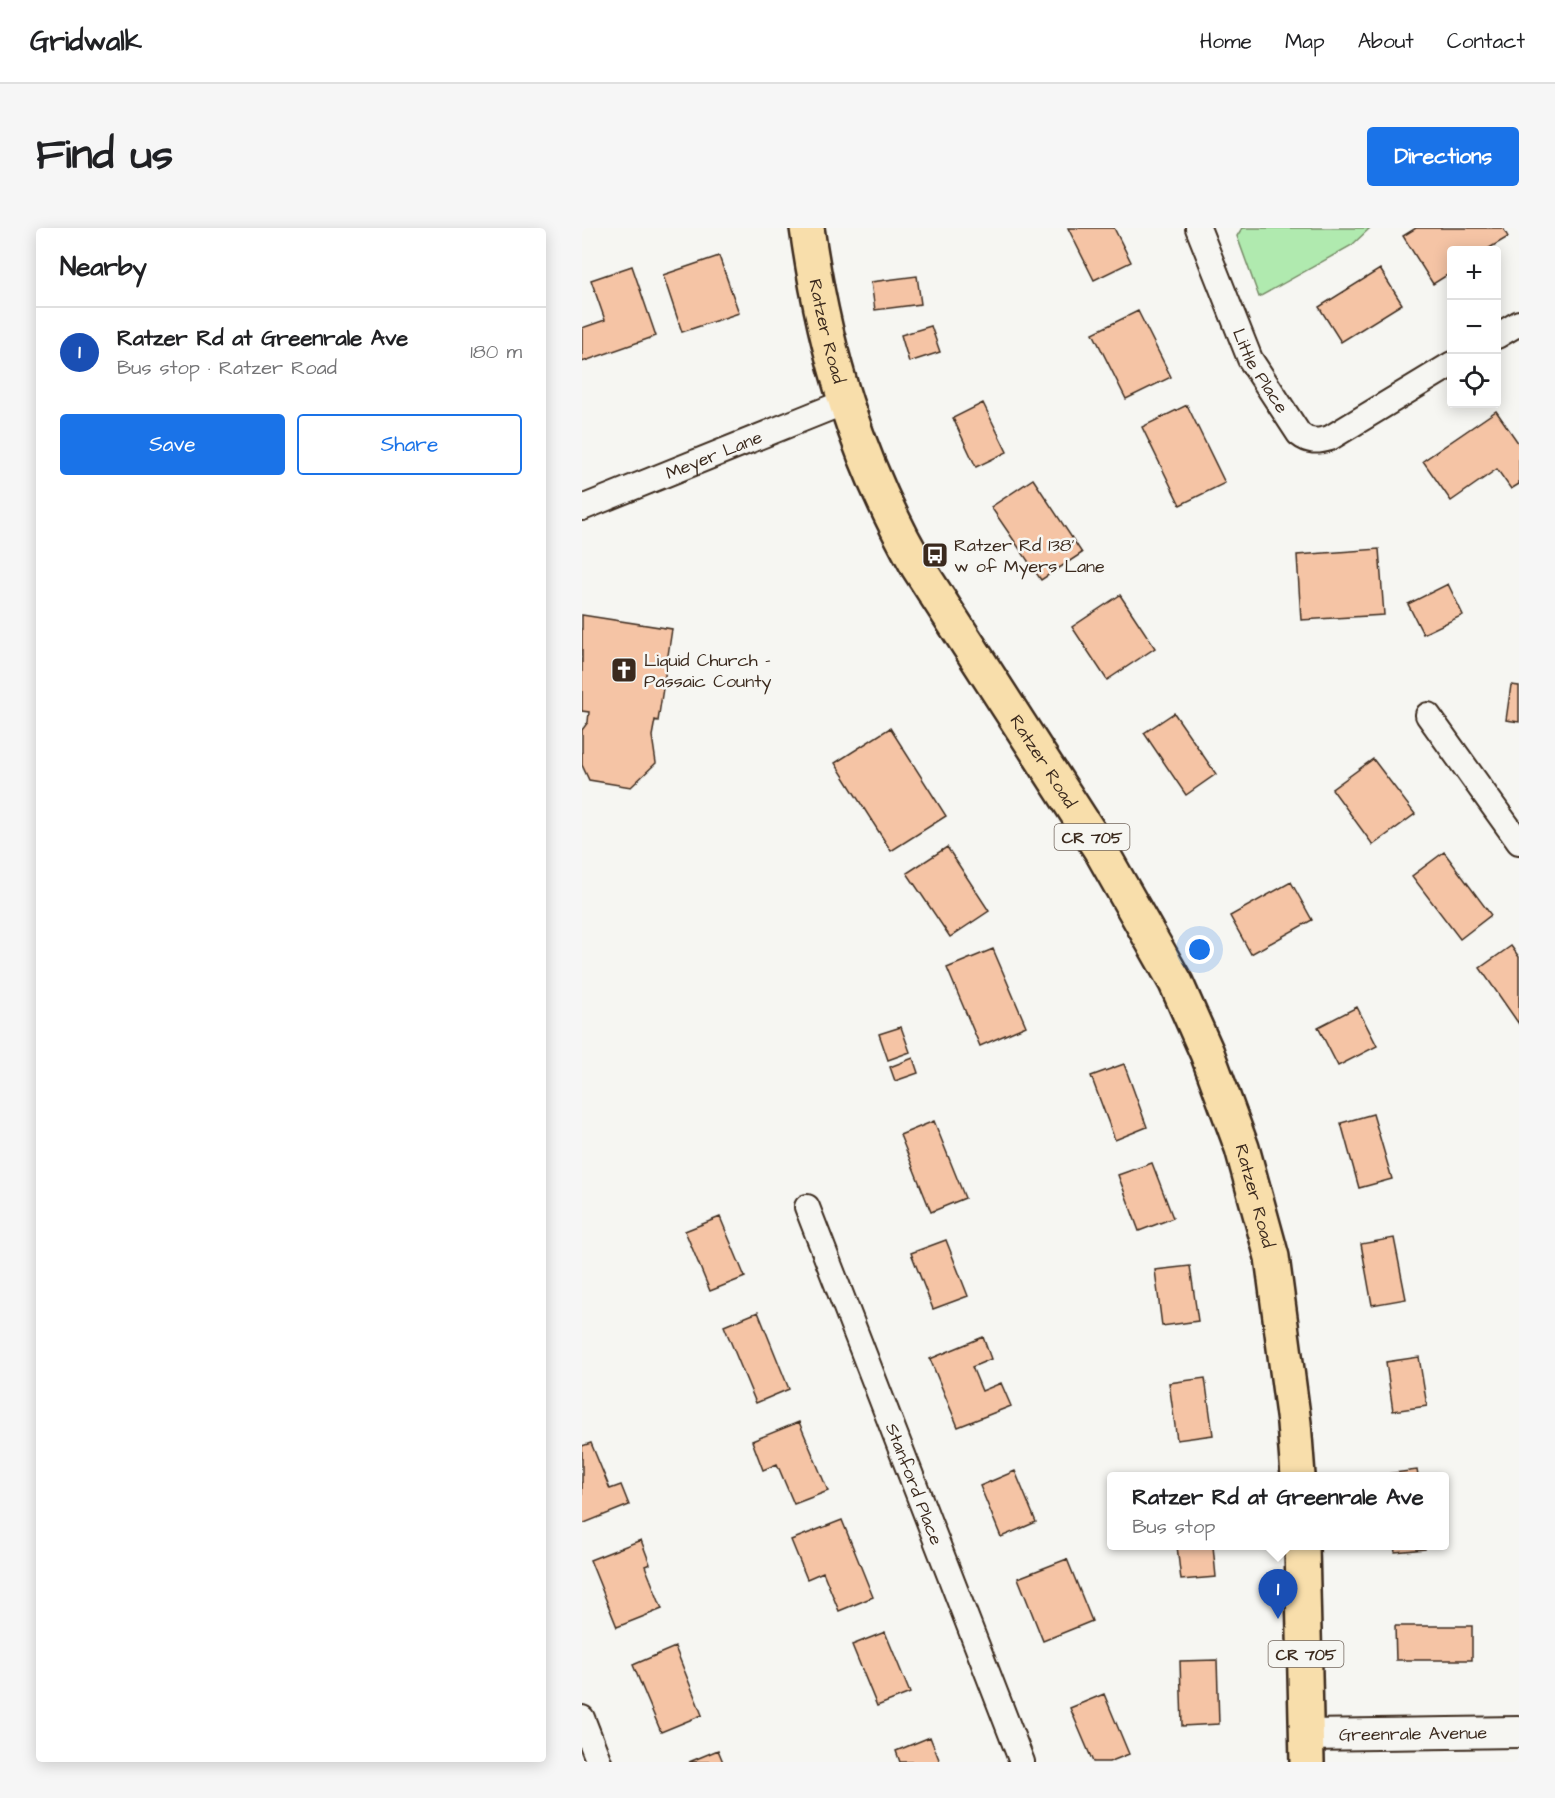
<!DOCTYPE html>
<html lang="en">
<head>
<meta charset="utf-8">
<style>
	:root { --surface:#fff; --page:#f6f6f6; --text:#202124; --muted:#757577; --line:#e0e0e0; --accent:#1a73e8 }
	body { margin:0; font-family:"Architects Daughter",sans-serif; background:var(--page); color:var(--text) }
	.controls { position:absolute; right:18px; top:18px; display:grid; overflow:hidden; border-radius:6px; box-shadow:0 3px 15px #0003 }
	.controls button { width:54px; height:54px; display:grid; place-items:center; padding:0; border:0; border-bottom:2px solid var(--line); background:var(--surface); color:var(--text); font:30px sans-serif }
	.you { position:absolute; left:618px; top:722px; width:21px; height:21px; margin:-15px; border:4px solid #fff; border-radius:50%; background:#1a73e8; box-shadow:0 0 0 9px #1a73e833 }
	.badge { display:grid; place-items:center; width:39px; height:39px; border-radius:50%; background:var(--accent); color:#fff; font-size:20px; font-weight:700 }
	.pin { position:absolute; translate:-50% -50px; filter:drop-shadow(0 2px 3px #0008) }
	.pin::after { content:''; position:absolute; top:32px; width:21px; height:18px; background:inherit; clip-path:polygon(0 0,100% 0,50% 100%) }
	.popup { position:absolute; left:525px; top:1244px; width:342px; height:78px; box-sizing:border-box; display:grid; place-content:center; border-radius:6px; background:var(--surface); filter:drop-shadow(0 2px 4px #0005); font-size:20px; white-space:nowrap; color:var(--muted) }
	.popup b { font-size:22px; color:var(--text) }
	.popup::after { content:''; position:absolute; left:50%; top:100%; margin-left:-12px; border:12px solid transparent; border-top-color:var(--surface) }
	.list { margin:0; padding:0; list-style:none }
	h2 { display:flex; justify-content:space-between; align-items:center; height:78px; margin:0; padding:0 24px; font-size:26px }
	h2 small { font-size:20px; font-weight:400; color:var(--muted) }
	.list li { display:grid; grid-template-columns:39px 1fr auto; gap:18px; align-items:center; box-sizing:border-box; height:90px; padding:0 24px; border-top:2px solid var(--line) }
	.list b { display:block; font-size:22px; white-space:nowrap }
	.list p { margin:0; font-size:20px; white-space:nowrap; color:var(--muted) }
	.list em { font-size:20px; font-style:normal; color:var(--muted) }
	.actions { display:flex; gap:12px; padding:18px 24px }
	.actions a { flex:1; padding:14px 0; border:2px solid var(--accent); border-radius:6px; text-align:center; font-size:21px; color:var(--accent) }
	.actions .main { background:var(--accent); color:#fff }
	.icon { flex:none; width:33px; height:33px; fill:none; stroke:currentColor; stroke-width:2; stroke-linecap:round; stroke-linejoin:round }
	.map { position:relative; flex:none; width:937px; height:1534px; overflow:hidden; border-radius:6px }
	header { display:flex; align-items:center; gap:36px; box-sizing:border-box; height:84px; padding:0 30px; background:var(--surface); border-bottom:2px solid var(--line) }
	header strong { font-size:28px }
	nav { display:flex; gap:33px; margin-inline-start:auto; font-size:21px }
	.intro { display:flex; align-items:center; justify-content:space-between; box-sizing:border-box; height:144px; padding:0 36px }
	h1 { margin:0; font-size:42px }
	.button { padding:15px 27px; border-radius:6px; background:var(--accent); color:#fff; font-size:21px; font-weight:700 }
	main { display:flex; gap:36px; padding:0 36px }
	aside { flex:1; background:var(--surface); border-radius:6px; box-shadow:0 3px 15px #0003 }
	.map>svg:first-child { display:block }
	.green { fill:#b0eaaf; stroke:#768a66; stroke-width:1.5 }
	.building { fill:#f5c4a5; stroke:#3b2a1e; stroke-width:1.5 }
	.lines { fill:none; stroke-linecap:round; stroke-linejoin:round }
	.minor-casing { stroke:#3b2a1e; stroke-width:28 }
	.tertiary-casing { stroke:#3b2a1e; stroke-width:34 }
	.primary-casing { stroke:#3b2a1e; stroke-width:38 }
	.minor { stroke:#f6f6f2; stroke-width:24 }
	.tertiary { stroke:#f6f6f2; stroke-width:30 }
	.primary { stroke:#f8deab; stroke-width:33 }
	.labels { text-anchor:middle; stroke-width:5; stroke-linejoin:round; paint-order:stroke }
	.shield { fill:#f6f6f2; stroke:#73675e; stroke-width:1.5 }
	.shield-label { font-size:16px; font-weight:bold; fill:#3b2a1e }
	.street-label { font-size:18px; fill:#3b2a1e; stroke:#f6f6f2 }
	.poi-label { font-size:18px; fill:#3b2a1e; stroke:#f6f6f2; text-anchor:start }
</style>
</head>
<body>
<header>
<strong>Gridwalk</strong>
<nav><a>Home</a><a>Map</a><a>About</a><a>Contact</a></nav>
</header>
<div class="intro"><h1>Find us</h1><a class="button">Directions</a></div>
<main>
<aside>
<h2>Nearby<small></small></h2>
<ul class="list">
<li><span class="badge" style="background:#1a4fb4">1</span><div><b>Ratzer Rd at Greenrale Ave</b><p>Bus stop · Ratzer Road</p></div><em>180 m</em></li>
</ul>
<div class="actions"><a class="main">Save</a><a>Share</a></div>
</aside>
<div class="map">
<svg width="937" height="1534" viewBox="0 0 937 1534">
	<rect width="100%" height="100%" fill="#f6f6f2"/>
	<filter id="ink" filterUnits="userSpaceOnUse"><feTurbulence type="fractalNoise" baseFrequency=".0167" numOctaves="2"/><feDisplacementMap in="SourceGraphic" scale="12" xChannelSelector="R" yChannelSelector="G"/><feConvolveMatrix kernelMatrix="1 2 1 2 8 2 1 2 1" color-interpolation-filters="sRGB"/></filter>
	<g filter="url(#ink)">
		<path class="green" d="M660,0H788L770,17L677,69L655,8Z"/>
		<path class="building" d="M486,0H532L549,34L512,52Z
			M834,0H921L926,9L904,22H870V44L851,56L821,8Z
			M137,28L157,85L100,104L81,47Z
			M50,38L74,108L0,134V100L23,92L9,52Z
			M798,41L820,76L759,114L737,79Z
			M335,48L339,76L293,82L289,54Z
			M556,83L589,149L544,171L511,105Z
			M349,98L358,124L327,134L319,107Z
			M401,175L425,224L394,239L371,190Z
			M605,177L643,255L598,277L560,199Z
			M914,183L937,216V256L929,261L915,241L869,273L841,233Z
			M451,251L500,325L459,352L409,279Z
			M797,321L802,387L719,392L715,327Z
			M866,356L881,387L841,406L826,376Z
			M538,367L573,420L525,452L490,399Z
			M0,387L90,401L76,493L73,492L70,508L74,535L49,559L7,552L0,537V502L6,494L7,484L0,483Z
			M929,457L937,458V494L924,492Z
			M592,485L634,546L604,567L562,505Z
			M308,500L364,588L309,623L253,535Z
			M791,531L833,586L791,617L750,561Z
			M365,619L407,683L368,709L325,645Z
			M862,624L909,687L878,711L830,648Z
			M709,654L730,692L669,726L648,688Z
			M929,718L937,729V796L898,740Z
			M411,721L444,798L398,818L365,740Z
			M775,779L795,818L756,838L736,799Z
			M319,799L328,824L306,832L297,806Z
			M331,830L336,845L313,853L308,839Z
			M542,836L565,899L533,912L509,848Z
			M791,886L810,951L777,960L759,895Z
			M352,893L383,970L349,984L318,907Z
			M570,935L591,990L557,1003L536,947Z
			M138,989L163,1049L128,1063L103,1003Z
			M812,1010L824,1071L790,1077L779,1016Z
			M364,1012L386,1068L351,1081L329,1025Z
			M608,1038L616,1093L580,1098L573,1042Z
			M176,1084L207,1161L174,1175L142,1098Z
			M401,1109L409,1131L390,1139L400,1163L419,1155L429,1178L376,1199L348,1131Z
			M837,1129L845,1178L811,1183L804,1134Z
			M623,1150L631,1207L595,1212L587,1155Z
			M217,1194L246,1263L212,1276L195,1236L181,1242L170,1213Z
			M9,1215L28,1261L39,1257L47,1277L0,1296V1218Z
			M835,1242L836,1248H805V1246Z
			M433,1243L454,1294L419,1309L398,1258Z
			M260,1292L291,1369L257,1383L241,1344L225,1351L209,1312Z
			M59,1312L68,1336L63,1338L80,1381L35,1399L8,1332Z
			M595,1318H631L634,1349L599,1352Z
			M812,1318H843V1321L813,1324Z
			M485,1331L510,1393L461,1413L436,1350Z
			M813,1398H890V1432H814Z
			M303,1404L328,1465L295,1478L270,1417Z
			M93,1419L120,1487L79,1504L51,1437Z
			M635,1432L637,1496L600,1498L598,1433Z
			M522,1466L547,1526L527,1534H511L488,1480Z
			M348,1509L358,1534H318L314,1523Z
			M136,1522L141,1534H107Z"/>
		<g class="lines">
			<defs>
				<g id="minor">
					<path id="s1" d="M616,0L668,131L717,206C727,214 735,214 748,210L870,136"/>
					<path d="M915,108L937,95"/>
					<path id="s2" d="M0,280L263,174"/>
					<path d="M846,487L937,614"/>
					<path id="s3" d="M225,979L440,1534"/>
					<path d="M0,1490L17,1534"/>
				</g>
				<g id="tertiary">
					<path id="s4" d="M725,1507L937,1504"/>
				</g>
				<g id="primary">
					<path id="s5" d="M225,0C242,122 275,232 336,339L518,621L594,755L625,825L660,920L690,1029L712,1195L716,1248"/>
					<path d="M720,1318L725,1534"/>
				</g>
			</defs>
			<use href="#minor" class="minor-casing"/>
			<use href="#tertiary" class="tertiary-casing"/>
			<use href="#primary" class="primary-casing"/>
			<use href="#minor" class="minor"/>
			<use href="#tertiary" class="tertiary"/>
			<use href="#primary" class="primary"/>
		</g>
	</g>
	<defs>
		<symbol id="bus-square" viewBox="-11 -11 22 22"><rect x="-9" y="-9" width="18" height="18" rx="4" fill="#3b2a1e" stroke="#f6f6f2"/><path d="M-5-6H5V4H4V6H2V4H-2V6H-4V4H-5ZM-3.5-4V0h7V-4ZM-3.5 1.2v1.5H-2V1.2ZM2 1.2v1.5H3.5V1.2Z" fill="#fff"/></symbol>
		<symbol id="church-square" viewBox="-11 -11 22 22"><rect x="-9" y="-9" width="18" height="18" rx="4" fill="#3b2a1e" stroke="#f6f6f2"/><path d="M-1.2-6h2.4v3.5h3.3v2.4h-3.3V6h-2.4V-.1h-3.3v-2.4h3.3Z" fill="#fff"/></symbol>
	</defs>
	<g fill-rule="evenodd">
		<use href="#bus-square" x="338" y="312" width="30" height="30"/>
		<use href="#church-square" x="27" y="427" width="30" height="30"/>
	</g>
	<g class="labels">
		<g class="shield">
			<rect x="472.5" y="596" width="75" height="26" rx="4.5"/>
			<rect x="686.5" y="1413" width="75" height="26" rx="4.5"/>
		</g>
		<g class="shield-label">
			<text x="510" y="615">CR 705</text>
			<text x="724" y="1432">CR 705</text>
		</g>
		<g class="street-label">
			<text dy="6" stroke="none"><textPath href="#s5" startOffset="105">Ratzer Road</textPath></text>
			<text dy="6" stroke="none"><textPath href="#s1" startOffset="156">Little Place</textPath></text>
			<text dy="6" stroke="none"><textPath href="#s2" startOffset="142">Meyer Lane</textPath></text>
			<text dy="6" stroke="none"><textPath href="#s5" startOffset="590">Ratzer Road</textPath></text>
			<text dy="6" stroke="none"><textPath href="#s5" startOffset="1076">Ratzer Road</textPath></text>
			<text dy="6" stroke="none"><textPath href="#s3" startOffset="297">Stanford Place</textPath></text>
			<text dy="6" stroke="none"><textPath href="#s4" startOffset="106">Greenrale Avenue</textPath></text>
		</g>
		<g class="poi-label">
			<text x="372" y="323">Ratzer Rd 138'<tspan x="372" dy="21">w of Myers Lane</tspan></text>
			<text x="62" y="438">Liquid Church -<tspan x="62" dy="21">Passaic County</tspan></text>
		</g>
	</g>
</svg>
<div class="controls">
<button>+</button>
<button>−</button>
<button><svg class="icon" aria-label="locate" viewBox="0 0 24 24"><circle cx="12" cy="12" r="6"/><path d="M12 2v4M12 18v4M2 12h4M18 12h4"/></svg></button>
</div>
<div class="you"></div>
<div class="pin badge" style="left:696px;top:1391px;background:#1a4fb4">1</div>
<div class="popup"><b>Ratzer Rd at Greenrale Ave</b>Bus stop</div>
</div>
</main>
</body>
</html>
